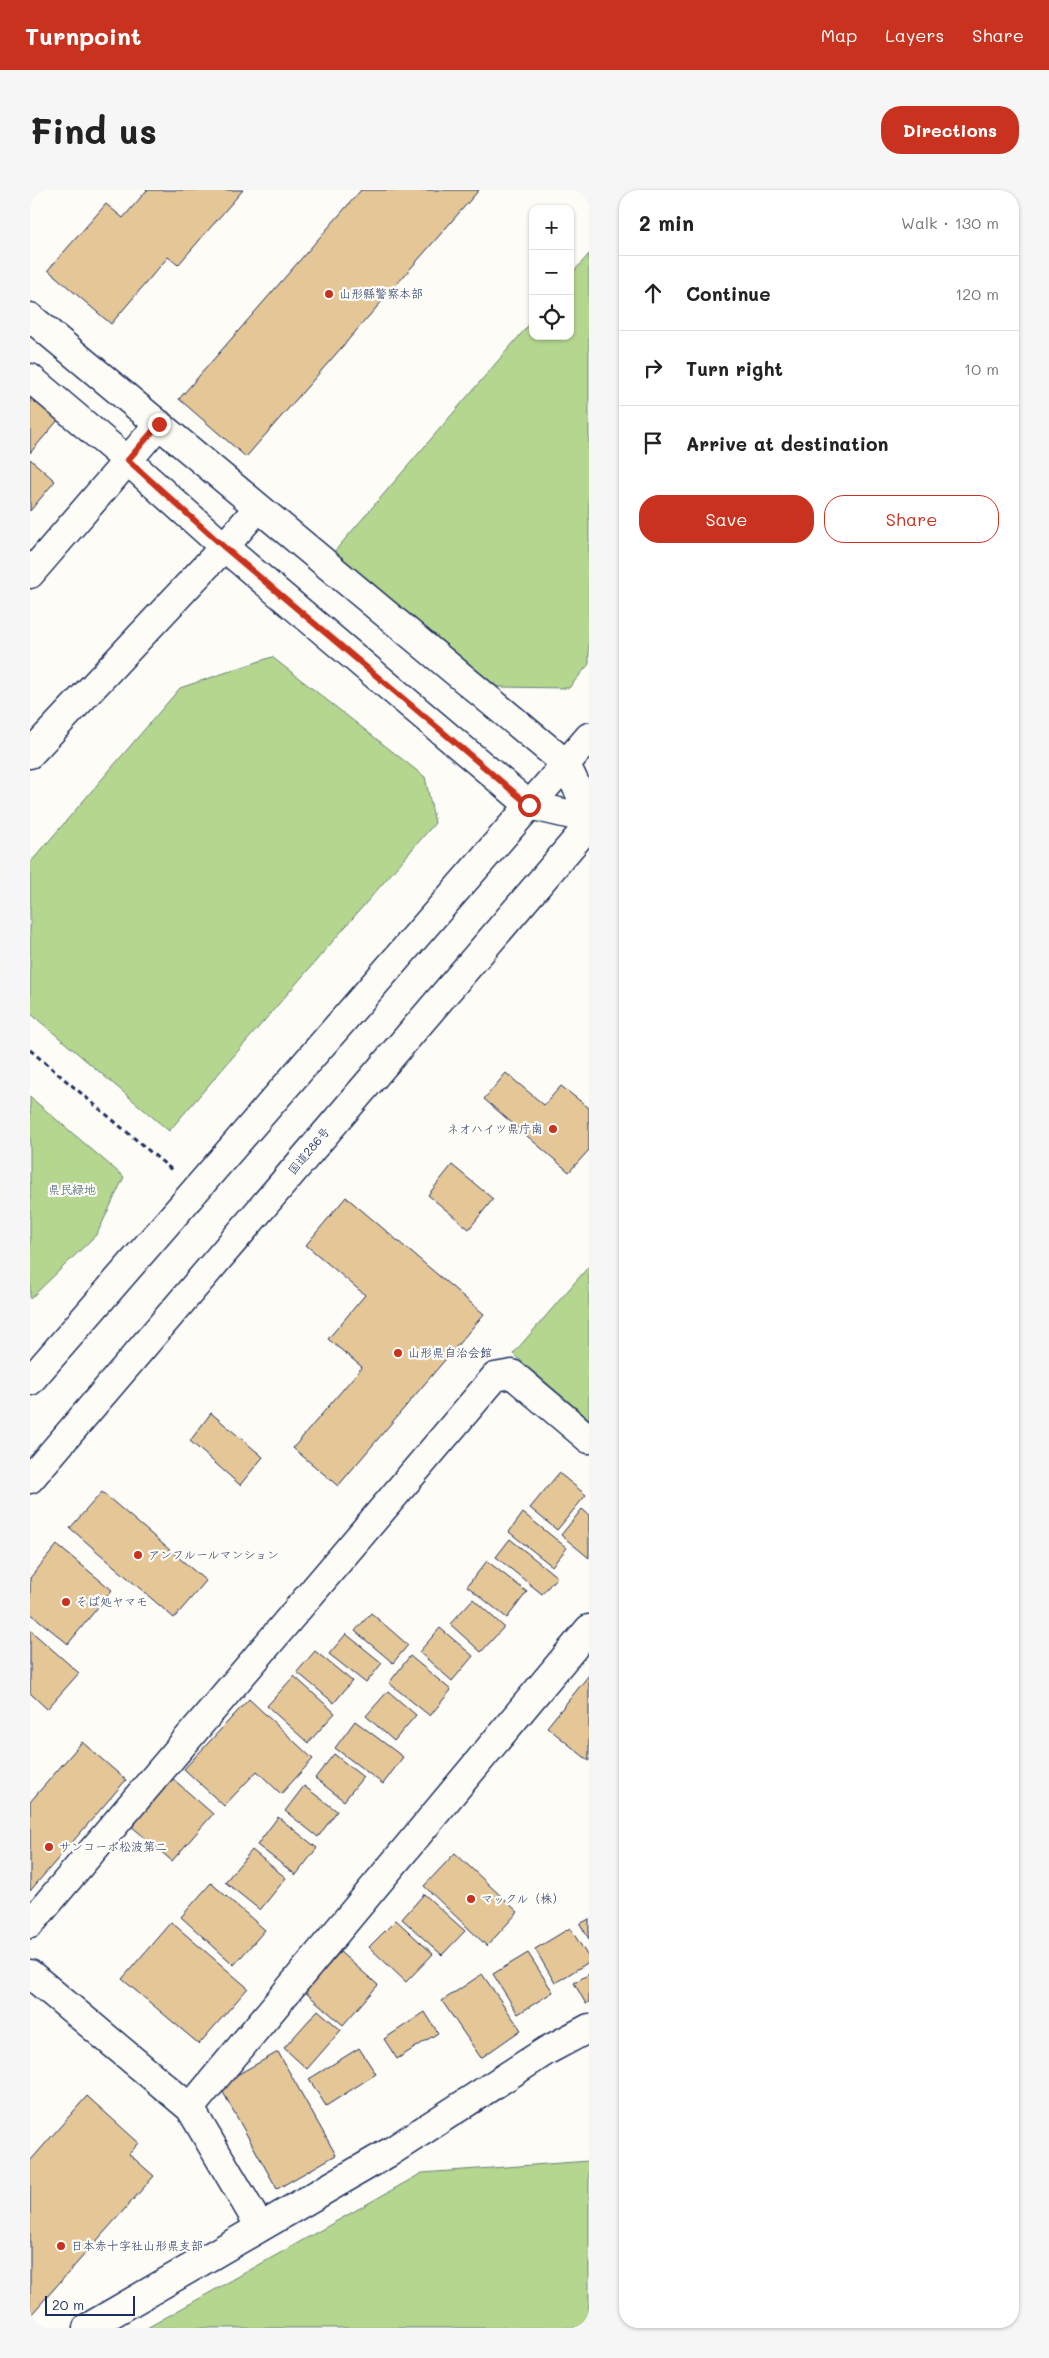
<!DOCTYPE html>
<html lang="en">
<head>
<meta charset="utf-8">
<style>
	:root { --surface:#fff; --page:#f6f6f6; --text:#222; --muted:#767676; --line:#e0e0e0; --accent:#c8321e }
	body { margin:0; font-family:Mali,"Klee One",sans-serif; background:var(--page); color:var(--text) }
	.controls { position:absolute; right:15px; top:15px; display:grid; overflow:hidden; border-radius:10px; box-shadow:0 1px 4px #0004 }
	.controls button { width:45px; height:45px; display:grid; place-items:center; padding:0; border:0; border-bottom:1px solid var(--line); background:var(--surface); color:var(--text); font:25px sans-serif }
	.scale { position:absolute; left:15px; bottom:12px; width:90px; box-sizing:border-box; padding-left:5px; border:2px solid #1b2f5e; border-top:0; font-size:14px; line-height:18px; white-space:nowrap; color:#1b2f5e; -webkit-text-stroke:4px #fdfcf7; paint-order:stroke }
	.stop { position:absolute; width:15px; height:15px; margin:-11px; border:4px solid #c8321e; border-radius:50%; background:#fff }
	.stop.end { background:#c8321e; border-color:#fff; box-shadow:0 1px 5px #0008 }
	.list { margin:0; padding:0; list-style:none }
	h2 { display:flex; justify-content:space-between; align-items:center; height:65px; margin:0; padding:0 20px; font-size:21px }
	h2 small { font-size:16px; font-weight:400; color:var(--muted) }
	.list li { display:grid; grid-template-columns:32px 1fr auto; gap:15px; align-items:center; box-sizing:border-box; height:75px; padding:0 20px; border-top:1px solid var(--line) }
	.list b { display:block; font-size:19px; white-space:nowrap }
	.list em { font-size:16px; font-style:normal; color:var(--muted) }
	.actions { display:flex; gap:10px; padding:15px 20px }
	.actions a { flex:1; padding:11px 0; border:1px solid var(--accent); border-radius:20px; text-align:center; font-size:18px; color:var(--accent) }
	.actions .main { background:var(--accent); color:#fff }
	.icon { flex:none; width:28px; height:28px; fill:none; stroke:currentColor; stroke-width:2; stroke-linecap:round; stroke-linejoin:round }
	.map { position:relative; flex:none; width:559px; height:2138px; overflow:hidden; border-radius:20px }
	header { display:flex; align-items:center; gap:30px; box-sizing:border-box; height:70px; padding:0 25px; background:var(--accent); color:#fff }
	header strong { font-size:24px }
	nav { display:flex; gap:28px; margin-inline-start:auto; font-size:18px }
	.intro { display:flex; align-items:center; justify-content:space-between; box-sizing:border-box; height:120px; padding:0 30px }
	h1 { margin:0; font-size:35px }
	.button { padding:12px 22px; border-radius:20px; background:var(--accent); color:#fff; font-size:18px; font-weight:700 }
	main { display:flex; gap:30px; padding:0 30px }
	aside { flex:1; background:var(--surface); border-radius:20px; box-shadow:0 1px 4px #0004 }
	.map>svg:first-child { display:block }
	.green { fill:#b4d68f; stroke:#688276 }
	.building { fill:#e4c697; stroke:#1b2f5e }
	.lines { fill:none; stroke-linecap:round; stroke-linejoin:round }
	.minor-casing { stroke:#1b2f5e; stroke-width:31 }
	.highway-casing { stroke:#1b2f5e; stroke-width:31 }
	.path { stroke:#1b2f5e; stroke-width:3; stroke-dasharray:5 4; stroke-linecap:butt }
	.minor { stroke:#fdfcf7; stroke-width:28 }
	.highway { stroke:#fdfcf7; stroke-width:28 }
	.route { stroke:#c8321e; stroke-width:6 }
	.poi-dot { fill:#c8321e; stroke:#fdfcf7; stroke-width:2 }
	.labels { text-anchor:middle; stroke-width:4.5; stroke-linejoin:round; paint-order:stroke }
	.poi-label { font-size:12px; fill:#1b2f5e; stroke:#fdfcf7; text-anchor:start }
	.street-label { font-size:12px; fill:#1b2f5e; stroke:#fdfcf7 }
	.park-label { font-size:12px; fill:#41596a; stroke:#fdfcf7 }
</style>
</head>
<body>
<header>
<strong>Turnpoint</strong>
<nav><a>Map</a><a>Layers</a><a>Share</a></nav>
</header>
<div class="intro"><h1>Find us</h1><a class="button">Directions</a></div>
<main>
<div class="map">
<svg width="559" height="2138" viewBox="0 0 559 2138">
	<rect width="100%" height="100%" fill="#fdfcf7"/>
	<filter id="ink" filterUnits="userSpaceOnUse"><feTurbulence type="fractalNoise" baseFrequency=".02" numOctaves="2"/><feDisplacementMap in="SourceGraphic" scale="10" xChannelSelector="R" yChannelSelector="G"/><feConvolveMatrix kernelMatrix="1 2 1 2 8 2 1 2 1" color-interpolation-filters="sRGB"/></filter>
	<g filter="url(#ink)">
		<path class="green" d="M559,64V474L539,498L467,497L304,362L503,130V146H540V86Z
			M242,467L395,587L405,633L139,941L0,823V673L150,498Z
			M0,907L94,987L67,1044L0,1109Z
			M559,1076V1229L483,1164Z
			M559,1971V2138H117L392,1983Z"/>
		<path class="building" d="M117,0H213L148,75L138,67L81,134L18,80L76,14L93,28Z
			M331,0H449L216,267L149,209Z
			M0,204L29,229L0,263Z
			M0,269L25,291L0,321Z
			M476,883L514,915L531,896L559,918V960L539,982L454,909Z
			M422,975L463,1009L439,1039L398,1005Z
			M316,1007L454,1124L308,1296L263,1258L332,1177L298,1149L335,1105L276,1055Z
			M181,1223L233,1267L210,1295L160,1251Z
			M529,1283L556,1305L527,1340L500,1318Z
			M72,1302L176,1391L144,1428L40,1338Z
			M552,1319L559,1325V1368L531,1345Z
			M493,1323L537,1358L522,1376L479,1342Z
			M480,1349L527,1387L512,1404L466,1367Z
			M27,1355L82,1400L38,1454L0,1423V1388Z
			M457,1371L497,1402L477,1428L437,1396Z
			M443,1409L474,1437L451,1462L420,1434Z
			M341,1423L378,1455L363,1473L325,1441Z
			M410,1438L443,1466L422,1491L389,1462Z
			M0,1440L49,1483L17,1519L0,1503Z
			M316,1444L352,1473L336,1493L299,1464Z
			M285,1461L322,1491L304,1513L267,1482Z
			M380,1466L421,1500L400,1526L359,1493Z
			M559,1485V1571L517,1537Z
			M264,1486L305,1523L278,1553L237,1516Z
			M358,1501L386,1525L364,1551L336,1526Z
			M219,1509L283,1569L251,1604L227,1581L194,1616L154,1579Z
			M325,1531L373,1567L353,1594L305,1558Z
			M52,1552L96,1590L0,1701V1612Z
			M304,1564L333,1587L314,1611L285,1588Z
			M142,1588L183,1624L142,1671L100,1635Z
			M274,1596L307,1621L288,1647L255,1621Z
			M248,1627L287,1658L266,1685L227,1655Z
			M222,1660L256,1688L230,1720L195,1692Z
			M425,1663L488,1722L457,1756L394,1696Z
			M181,1693L235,1740L204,1775L151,1727Z
			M394,1704L435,1741L412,1765L372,1729Z
			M559,1729V1749L550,1734Z
			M366,1730L403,1764L376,1792L339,1757Z
			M141,1732L218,1798L169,1854L92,1789Z
			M540,1738L559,1768V1772L525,1793L505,1759Z
			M310,1762L348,1795L313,1835L275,1802Z
			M498,1763L523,1802L488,1824L463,1784Z
			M452,1784L491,1840L451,1868L412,1811Z
			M559,1784V1812L556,1814L544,1793Z
			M288,1820L311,1840L277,1879L254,1858Z
			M395,1822L408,1843L367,1869L354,1849Z
			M329,1858L346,1884L296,1916L279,1889Z
			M248,1862L306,1965L247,1999L189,1895Z
			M57,1906L109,1953L99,1964L124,1986L0,2126V1971Z"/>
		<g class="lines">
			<defs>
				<path id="minor" d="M0,127L535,573L559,622
					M0,188L98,271L194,357L499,615L559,629
					M0,384L129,234
					M0,564L194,357L228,318
					M0,1734L465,1187L482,1184L559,1249
					M0,1784L160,1918L230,2037
					M160,1918L559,1439
					M57,2138L360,1962L516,1861L559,1838"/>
				<path id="highway" d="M0,1191L559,547
					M0,1289L559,635"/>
			</defs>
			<use href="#minor" class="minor-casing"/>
			<use href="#highway" class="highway-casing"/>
			<path class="path" d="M0,860L143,981"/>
			<use href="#minor" class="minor"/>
			<use href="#highway" class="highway"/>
		</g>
	</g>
	<g class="lines" filter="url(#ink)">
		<path class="route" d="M129,234L98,270L194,357L499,615"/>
	</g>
	<g class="poi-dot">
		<circle cx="299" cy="104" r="5"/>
		<circle cx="523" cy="939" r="5"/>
		<circle cx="368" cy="1163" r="5"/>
		<circle cx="108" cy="1365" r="5"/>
		<circle cx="36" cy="1412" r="5"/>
		<circle cx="19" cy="1657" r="5"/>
		<circle cx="441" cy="1709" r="5"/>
		<circle cx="31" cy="2056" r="5"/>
	</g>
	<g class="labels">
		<g class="poi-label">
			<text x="309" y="108">山形縣警察本部</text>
			<text x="513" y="943" text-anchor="end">ネオハイツ県庁南</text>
			<text x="378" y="1167">山形県自治会館</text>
			<text x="118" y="1369">アンフルールマンション</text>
			<text x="46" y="1416">そば処ヤマモ</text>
			<text x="29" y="1661">サンコーポ松波第二</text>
			<text x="451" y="1713">マックル（株）</text>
			<text x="41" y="2060">日本赤十字社山形県支部</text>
		</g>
		<g class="street-label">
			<text transform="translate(279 961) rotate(-50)" y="4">国道286号</text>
		</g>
		<g class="park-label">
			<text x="42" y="1004">県民緑地</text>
		</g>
	</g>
</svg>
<div class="controls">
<button>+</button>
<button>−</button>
<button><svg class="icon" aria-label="locate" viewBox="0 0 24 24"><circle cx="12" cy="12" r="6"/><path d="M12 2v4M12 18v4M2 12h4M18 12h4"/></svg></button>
</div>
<div class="scale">20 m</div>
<div class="stop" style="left:499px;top:615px"></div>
<div class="stop end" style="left:129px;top:234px"></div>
</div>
<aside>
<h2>2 min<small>Walk · 130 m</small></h2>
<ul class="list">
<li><svg class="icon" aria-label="ahead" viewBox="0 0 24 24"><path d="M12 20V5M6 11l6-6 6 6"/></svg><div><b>Continue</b></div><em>120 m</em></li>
<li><svg class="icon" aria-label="right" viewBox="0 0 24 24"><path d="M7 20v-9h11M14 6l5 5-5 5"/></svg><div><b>Turn right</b></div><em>10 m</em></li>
<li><svg class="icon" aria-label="arrive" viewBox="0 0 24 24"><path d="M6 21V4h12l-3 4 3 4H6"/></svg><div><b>Arrive at destination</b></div></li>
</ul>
<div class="actions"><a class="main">Save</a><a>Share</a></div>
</aside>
</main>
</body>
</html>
